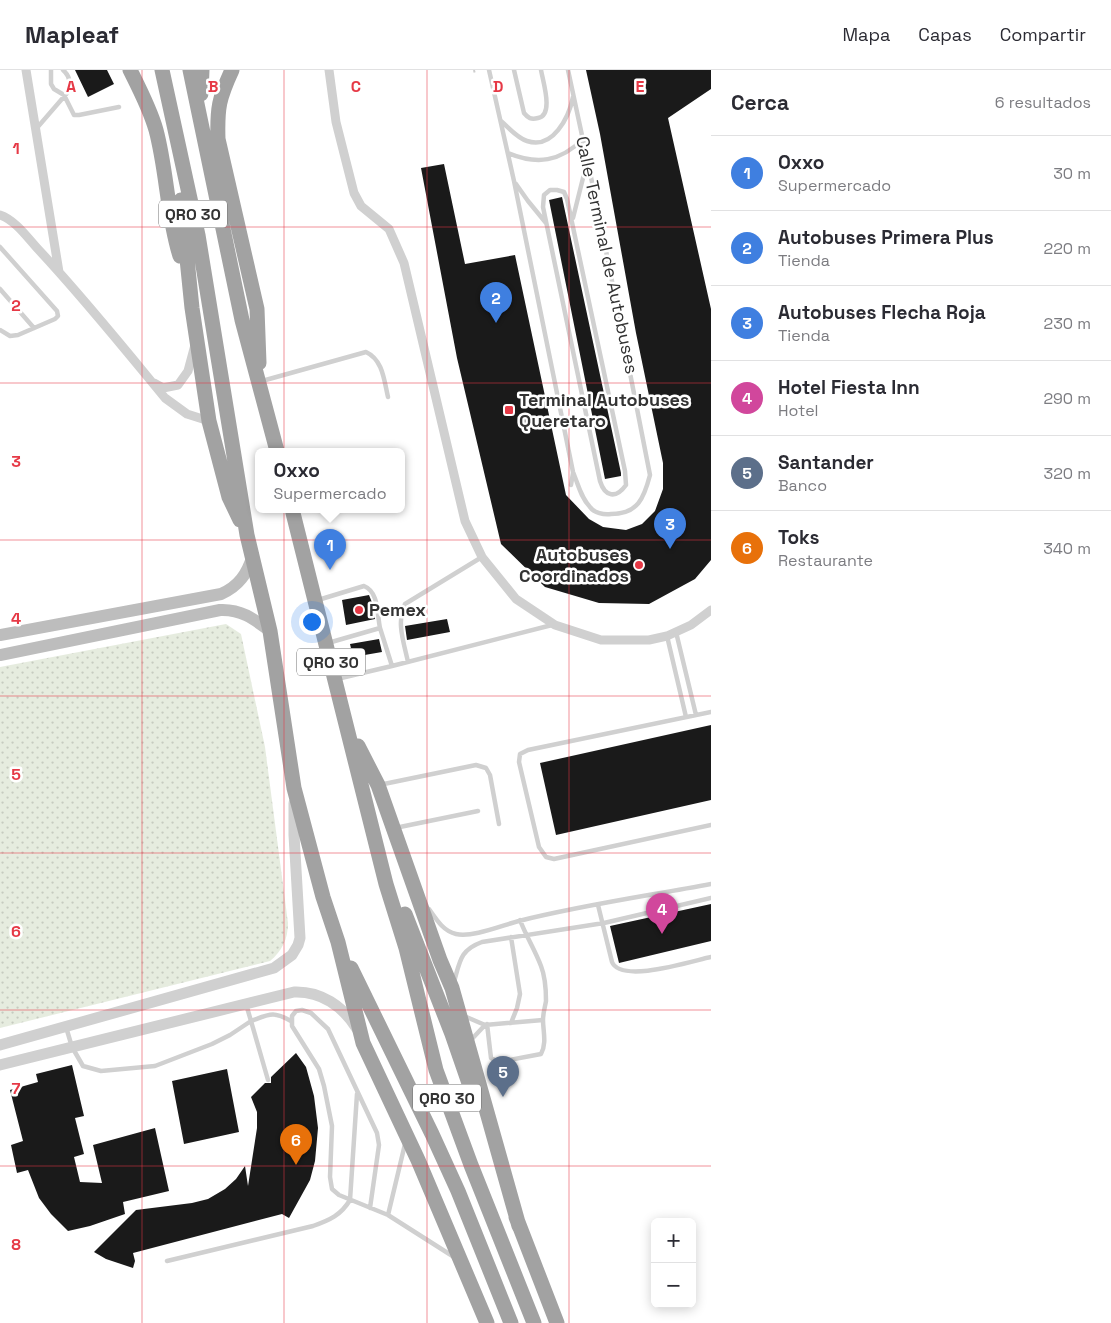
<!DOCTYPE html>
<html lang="es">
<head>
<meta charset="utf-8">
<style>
	:root { --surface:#fff; --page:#f2f2f3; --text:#2b2b33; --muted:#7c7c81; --line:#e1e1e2; --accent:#b45309 }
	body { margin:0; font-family:"Space Grotesk",sans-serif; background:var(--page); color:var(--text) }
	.controls { position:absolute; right:15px; bottom:15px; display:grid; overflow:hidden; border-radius:8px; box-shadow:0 2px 12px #0003 }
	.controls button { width:45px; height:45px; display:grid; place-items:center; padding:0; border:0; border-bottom:1px solid var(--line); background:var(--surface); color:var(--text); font:25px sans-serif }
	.you { position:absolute; left:311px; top:551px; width:18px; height:18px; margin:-12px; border:4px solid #fff; border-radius:50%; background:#1a73e8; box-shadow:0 0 0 8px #1a73e833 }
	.badge { display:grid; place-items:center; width:32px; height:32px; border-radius:50%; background:var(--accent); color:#fff; font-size:16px; font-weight:700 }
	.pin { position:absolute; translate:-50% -41px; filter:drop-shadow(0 1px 2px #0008) }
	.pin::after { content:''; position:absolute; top:26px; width:18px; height:15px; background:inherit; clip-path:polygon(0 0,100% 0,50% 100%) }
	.popup { position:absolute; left:255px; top:378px; width:150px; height:65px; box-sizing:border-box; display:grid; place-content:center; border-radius:8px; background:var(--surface); filter:drop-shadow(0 1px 4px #0005); font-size:16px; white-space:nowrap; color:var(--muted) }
	.popup b { font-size:19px; color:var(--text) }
	.popup::after { content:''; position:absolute; left:50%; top:100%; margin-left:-10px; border:10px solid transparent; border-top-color:var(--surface) }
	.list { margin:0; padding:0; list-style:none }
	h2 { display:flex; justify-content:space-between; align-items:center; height:65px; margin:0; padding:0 20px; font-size:21px }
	h2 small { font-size:16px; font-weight:400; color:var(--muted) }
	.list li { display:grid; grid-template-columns:32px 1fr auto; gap:15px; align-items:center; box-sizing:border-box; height:75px; padding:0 20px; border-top:1px solid var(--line) }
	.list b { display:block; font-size:19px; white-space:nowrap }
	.list p { margin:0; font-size:16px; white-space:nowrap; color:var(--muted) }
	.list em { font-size:16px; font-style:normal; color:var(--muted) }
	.map { position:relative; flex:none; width:711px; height:1253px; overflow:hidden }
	header { display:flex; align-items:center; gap:30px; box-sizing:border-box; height:70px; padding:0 25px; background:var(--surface); border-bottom:1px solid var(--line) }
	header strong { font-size:24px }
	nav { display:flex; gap:28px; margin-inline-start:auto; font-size:18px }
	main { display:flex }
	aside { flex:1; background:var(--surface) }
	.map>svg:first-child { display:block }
	.grass { fill:url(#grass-dots) }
	.building { fill:#1a1a1a }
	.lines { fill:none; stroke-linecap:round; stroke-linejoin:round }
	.path { stroke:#cdcdcd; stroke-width:2; stroke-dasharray:2.5 2.5; stroke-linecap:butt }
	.service { stroke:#d0d0d0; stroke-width:4.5 }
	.minor { stroke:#d0d0d0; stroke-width:9 }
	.tertiary { stroke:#d0d0d0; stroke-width:11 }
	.secondary { stroke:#bdbdbd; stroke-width:12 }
	.trunk { stroke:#a2a2a2; stroke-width:15 }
	.grid { fill:none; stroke:#e63946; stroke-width:1; stroke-opacity:0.55 }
	.poi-dot { fill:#e63946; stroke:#fff; stroke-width:2 }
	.labels { text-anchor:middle; stroke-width:5; stroke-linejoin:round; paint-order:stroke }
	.shield { fill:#fff; stroke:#707070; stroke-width:1 }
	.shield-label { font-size:16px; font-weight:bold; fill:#333 }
	.street-label { font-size:18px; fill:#333; stroke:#fff }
	.poi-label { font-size:18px; font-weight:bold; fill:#333; stroke:#fff; text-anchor:start }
	.grid-label { font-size:16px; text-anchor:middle; font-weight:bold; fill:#e63946; stroke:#fff; stroke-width:5; stroke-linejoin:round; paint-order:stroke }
</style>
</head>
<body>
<header>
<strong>Mapleaf</strong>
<nav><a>Mapa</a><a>Capas</a><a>Compartir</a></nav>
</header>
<main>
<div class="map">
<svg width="711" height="1253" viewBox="0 0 711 1253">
	<defs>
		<pattern id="grass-dots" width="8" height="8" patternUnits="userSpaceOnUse" patternTransform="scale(1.25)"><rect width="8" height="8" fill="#e6ecdf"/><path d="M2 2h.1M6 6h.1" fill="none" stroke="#c6cbc0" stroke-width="1.8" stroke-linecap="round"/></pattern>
	</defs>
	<rect width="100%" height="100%" fill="#fff"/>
	<path class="grass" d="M226,554L241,564L265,677L288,853C288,869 282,881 270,891L0,958V597Z"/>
	<path class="building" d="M75,0H107L114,14L88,27Z
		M586,0H711V19L668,48L711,239V490L695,509L649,534L599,533L545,517L501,474L457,288L421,98L444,94L465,194L515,185L566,425L589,449L603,457L626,460L642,454L655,441L663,419V393L636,263L600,64Z
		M562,127L621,403V406L605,409L549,130Z
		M369,525L373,535L375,549L346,555L342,530Z
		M447,549L450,562L407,570L405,556Z
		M379,569L382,582L353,587L350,574Z
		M711,655V730L556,765L540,693Z
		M711,834V871L619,893L610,856Z
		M296,983L306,997L314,1026L318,1058L315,1091L310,1110L289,1148L282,1144L133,1183L135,1191L133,1198L106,1189L94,1182L136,1140L192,1133L208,1129L225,1119L236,1109L245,1096L248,1116L257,1058V1042L251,1027L265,1013H271V1007Z
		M72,995L84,1046L75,1048L84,1084L74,1087L80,1112L102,1113L93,1075L155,1058L169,1121L123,1132L125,1144L90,1156L68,1161L51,1144L39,1128L28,1100L17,1103L11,1075L23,1071L10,1020L38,1012L36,1004Z
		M227,999L239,1062L184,1074L172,1011Z"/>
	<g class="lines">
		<path class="path" d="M474,0L475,4"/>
		<path class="service" d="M51,0V14L54,19L64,25L74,45H79L119,37
			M489,0L514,111L573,402C578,414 581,428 590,437C594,443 604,445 611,444C638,444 644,428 650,405L598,140L568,0
			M514,0L524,43C528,48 531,50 538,48C554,45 543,12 541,0
			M501,51C509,58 517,68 527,71C553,80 569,47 573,27
			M36,59L68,22C71,14 70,6 63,0
			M508,83C537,95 560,92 583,69
			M516,114L528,131L546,153
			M550,120H557L564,122L567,129L625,401L626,415C616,429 605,427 600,411L543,137L544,125Z
			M573,148L587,92
			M0,177L57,241L58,246L55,249L18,265L10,266L0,260
			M0,219L34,258
			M262,311L366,282C383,290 384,310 388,327
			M571,415L573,403
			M318,530L364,516C379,522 377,544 380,558
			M676,562L696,645
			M667,566L686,647
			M328,573L380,558L392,596L337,609
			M408,592C404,573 396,552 405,534L482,487
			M392,596L552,555
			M711,642L528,680L520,684L519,692L539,777L546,787L554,789L711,755
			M379,715L476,695L486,698L490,705L499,754
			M395,758L478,741
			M598,835L612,892C621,914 692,891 711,887
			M429,839C436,849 443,861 456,864C472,868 503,855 519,851C582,835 647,826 711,814
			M454,912C460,891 460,880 482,872L604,853L711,828
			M464,946L485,955L543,950
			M511,953L517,938L520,924L511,867
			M487,954L491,988L499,992L541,984C547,973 543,961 543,950C543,943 545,937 546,931C546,920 545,906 541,896C535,880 526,866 520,850
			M66,957L72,977L83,996L101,1001L155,996L212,974L230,965L251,951L246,934
			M471,970L485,955
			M268,1010L251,951C270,944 273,941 291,951
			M370,1138L379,1075L377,1063L328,959L311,943L302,940L296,941L292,946V956L319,999L324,1016L332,1056L330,1107L332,1119L339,1125L388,1145L454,1187
			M388,1145L405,1074
			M167,1191L313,1156C330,1150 341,1145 350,1130L357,1024"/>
		<path class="minor" d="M26,0L59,202
			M329,0L336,52L354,123L361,136L389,159L404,193L465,451L482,487L516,529L555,555L601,570H649L667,566L691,555L711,540
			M0,145C15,150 27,167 37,178C82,226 123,277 165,328L187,344L209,351
			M154,313L163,318L178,315L188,301L195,275"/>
		<path class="tertiary" d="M0,975L274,898L292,885L298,875L300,868L294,765V733
			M0,995L294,922C321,921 343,936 357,959"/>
		<path class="secondary" d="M0,565L221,524C239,516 247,504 253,485
			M0,585L220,540C241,539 254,549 270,561"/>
		<path class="trunk" d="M130,0C140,20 150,39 156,60C167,101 167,145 180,186
			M162,0L198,165L247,465L270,561L294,718L323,827L338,872L363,973L418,1090L487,1253
			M190,0L242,250L277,381
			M232,0C219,28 217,38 218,69L257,239L259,293
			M201,24L202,0
			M181,130L192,238L209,351L229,427L240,450
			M292,439L386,814L406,878L436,1000L471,1095L534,1253
			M358,676L378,715L440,890L452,918L519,1156
			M405,844L452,964L471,1019
			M351,898L432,1064L458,1121L511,1253
			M516,1147L557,1253"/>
	</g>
	<path class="grid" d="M142,0V1253M284,0V1253M427,0V1253M569,0V1253M0,157H711M0,313H711M0,470H711M0,626H711M0,783H711M0,940H711M0,1096H711"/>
	<g class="poi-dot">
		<rect x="504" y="335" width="10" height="10" rx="2.5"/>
		<circle cx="639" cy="495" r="5"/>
		<circle cx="359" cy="540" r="5"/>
	</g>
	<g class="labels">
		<g class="shield">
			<rect x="159" y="130.5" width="68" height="27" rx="4"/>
			<rect x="297" y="578.5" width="68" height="27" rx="4"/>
			<rect x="413" y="1014.5" width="68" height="27" rx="4"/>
		</g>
		<g class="shield-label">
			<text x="193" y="150">QRO 30</text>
			<text x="331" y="598">QRO 30</text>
			<text x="447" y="1034">QRO 30</text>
		</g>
		<g class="street-label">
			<text transform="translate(607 185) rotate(78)" y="6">Calle Terminal de Autobuses</text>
		</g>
		<g class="poi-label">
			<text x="519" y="336">Terminal Autobuses<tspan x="519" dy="21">Queretaro</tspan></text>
			<text x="629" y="491" text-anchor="end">Autobuses<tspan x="629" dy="21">Coordinados</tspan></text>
			<text x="369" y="546">Pemex</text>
		</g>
	</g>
	<g class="grid-label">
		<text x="71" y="22">A</text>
		<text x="213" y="22">B</text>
		<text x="356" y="22">C</text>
		<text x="498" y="22">D</text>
		<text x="640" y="22">E</text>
		<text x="16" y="84">1</text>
		<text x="16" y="241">2</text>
		<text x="16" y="397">3</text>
		<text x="16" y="554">4</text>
		<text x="16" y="710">5</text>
		<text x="16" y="867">6</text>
		<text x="16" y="1024">7</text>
		<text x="16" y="1180">8</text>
	</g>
</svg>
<div class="controls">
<button>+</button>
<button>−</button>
</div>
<div class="you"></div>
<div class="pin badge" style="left:330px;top:500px;background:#3f7fe0">1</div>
<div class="popup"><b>Oxxo</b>Supermercado</div>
<div class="pin badge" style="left:496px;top:253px;background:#3f7fe0">2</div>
<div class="pin badge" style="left:670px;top:479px;background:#3f7fe0">3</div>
<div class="pin badge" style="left:662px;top:864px;background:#d1479c">4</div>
<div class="pin badge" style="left:503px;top:1027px;background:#5c6f8a">5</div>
<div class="pin badge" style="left:296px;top:1095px;background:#e8710a">6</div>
</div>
<aside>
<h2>Cerca<small>6 resultados</small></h2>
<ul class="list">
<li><span class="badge" style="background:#3f7fe0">1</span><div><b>Oxxo</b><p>Supermercado</p></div><em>30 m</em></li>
<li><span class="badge" style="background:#3f7fe0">2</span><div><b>Autobuses Primera Plus</b><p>Tienda</p></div><em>220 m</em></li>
<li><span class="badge" style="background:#3f7fe0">3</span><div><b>Autobuses Flecha Roja</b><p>Tienda</p></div><em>230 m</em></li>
<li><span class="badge" style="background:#d1479c">4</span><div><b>Hotel Fiesta Inn</b><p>Hotel</p></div><em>290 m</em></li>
<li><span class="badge" style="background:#5c6f8a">5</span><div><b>Santander</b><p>Banco</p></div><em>320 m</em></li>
<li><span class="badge" style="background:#e8710a">6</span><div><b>Toks</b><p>Restaurante</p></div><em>340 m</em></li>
</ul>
</aside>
</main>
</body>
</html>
